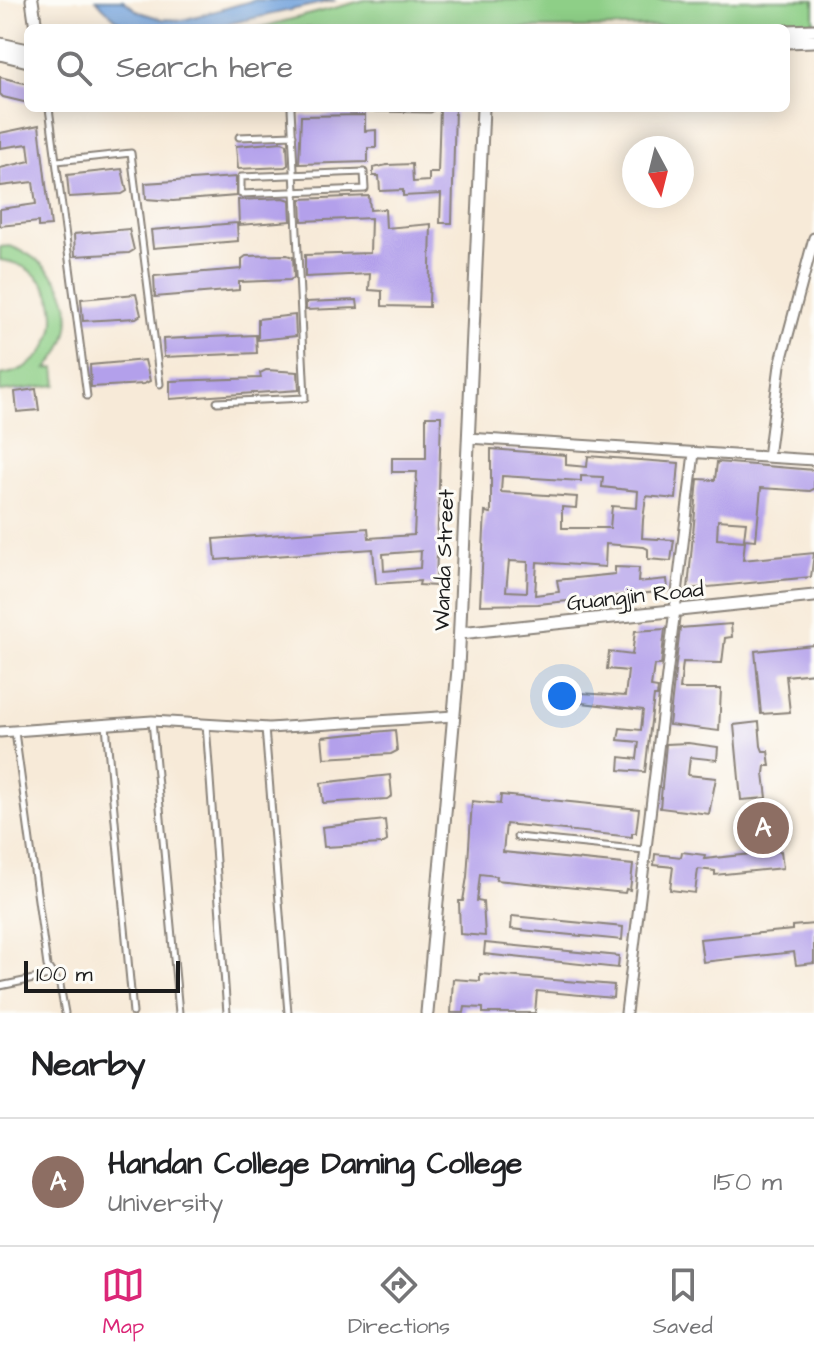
<!DOCTYPE html>
<html lang="en">
<head>
<meta charset="utf-8">
<style>
	:root { --surface:#fff; --page:#f6f6f6; --text:#202124; --muted:#757577; --line:#e0e0e0; --accent:#db2777 }
	body { margin:0; font-family:"Architects Daughter",sans-serif; background:var(--page); color:var(--text) }
	.compass { position:absolute; left:622px; top:136px; width:72px; height:72px; border-radius:50%; background:var(--surface); box-shadow:0 4px 20px #0003; rotate:173deg }
	.scale { position:absolute; left:24px; bottom:20px; width:156px; box-sizing:border-box; padding-left:8px; border:4px solid #1c1c1c; border-top:0; font-size:22px; line-height:28px; white-space:nowrap; color:#1c1c1c; -webkit-text-stroke:6px #fdfcf7; paint-order:stroke }
	.you { position:absolute; left:562px; top:696px; width:28px; height:28px; margin:-20px; border:6px solid #fff; border-radius:50%; background:#1a73e8; box-shadow:0 0 0 12px #1a73e833 }
	.badge { display:grid; place-items:center; width:52px; height:52px; border-radius:50%; background:var(--accent); color:#fff; font-size:26px; font-weight:700 }
	.pin { position:absolute; translate:-50% -50%; border:4px solid #fff; box-shadow:0 2px 8px #0006 }
	.list { margin:0; padding:0; list-style:none }
	h2 { display:flex; justify-content:space-between; align-items:center; height:104px; margin:0; padding:0 32px; font-size:34px }
	h2 small { font-size:26px; font-weight:400; color:var(--muted) }
	.list li { display:grid; grid-template-columns:52px 1fr auto; gap:24px; align-items:center; box-sizing:border-box; height:128px; padding:0 32px; border-top:2px solid var(--line) }
	.list b { display:block; font-size:30px; white-space:nowrap }
	.list p { margin:0; font-size:26px; white-space:nowrap; color:var(--muted) }
	.list em { font-size:26px; font-style:normal; color:var(--muted) }
	.icon { flex:none; width:44px; height:44px; fill:none; stroke:currentColor; stroke-width:2; stroke-linecap:round; stroke-linejoin:round }
	.map { position:relative; flex:none; width:814px; height:1013px; overflow:hidden }
	.search { position:absolute; background:var(--surface); box-shadow:0 4px 20px #0003; left:24px; right:24px; top:24px; height:88px; display:flex; align-items:center; gap:20px; box-sizing:border-box; padding:0 28px; border-radius:12px; color:var(--muted); font-size:30px }
	.sheet { height:232px; background:var(--surface) }
	nav { display:flex; justify-content:space-around; align-items:center; box-sizing:border-box; height:112px; border-top:2px solid var(--line); background:var(--surface); font-size:22px; color:var(--muted) }
	nav a { display:grid; justify-items:center; gap:4px }
	nav .on { color:var(--accent) }
	.map>svg:first-child { display:block }
	.green { fill:#8ecf87; stroke:#557652; stroke-width:2 }
	.water { fill:#72a2dc; stroke:#475f7c; stroke-width:2 }
	.building { fill:#b3a0eb; fill-rule:evenodd }
	.lines { fill:none; stroke-linecap:round; stroke-linejoin:round }
	.service-casing { stroke:#8a837a; stroke-width:9 }
	.minor-casing { stroke:#8a837a; stroke-width:13 }
	.tertiary-casing { stroke:#8a837a; stroke-width:15 }
	.service { stroke:#fff; stroke-width:5 }
	.minor { stroke:#fff; stroke-width:9 }
	.tertiary { stroke:#fff; stroke-width:11 }
	.labels { text-anchor:middle; stroke-width:6; stroke-linejoin:round; paint-order:stroke }
	.street-label { font-size:22px; fill:#1c1c1c; stroke:#fdfcf7 }
</style>
</head>
<body>
<div class="map">
<svg width="814" height="1013" viewBox="0 0 814 1013">
	<rect width="100%" height="100%" fill="#fdfcf7"/>
	<filter id="ink" filterUnits="userSpaceOnUse"><feTurbulence type="fractalNoise" baseFrequency=".0125" numOctaves="2"/><feDisplacementMap in="SourceGraphic" scale="16" xChannelSelector="R" yChannelSelector="G"/><feConvolveMatrix kernelMatrix="1 2 1 2 8 2 1 2 1" color-interpolation-filters="sRGB"/></filter>
	<filter id="wash" filterUnits="userSpaceOnUse"><feTurbulence type="fractalNoise" baseFrequency=".006" numOctaves="4" result="noise"/><feDisplacementMap in="SourceGraphic" scale="32" xChannelSelector="R" yChannelSelector="G"/><feGaussianBlur stdDeviation="1.8" result="paint"/><feColorMatrix in="noise" values="0 0 0 0 0 0 0 0 0 0 0 0 0 0 0 0 0 1.4 0 .05"/><feComposite in="paint" operator="in"/></filter>
	<g filter="url(#wash)">
		<rect width="100%" height="100%" fill="#f7ead8"/>
		<path class="green" d="M365,0H814V22L586,28H258Z
			M10,246C65,266 90,321 47,369L55,368L57,385L0,392V375C72,366 72,269 0,260V247Z"/>
		<path class="water" d="M96,0H123L139,12L162,19L183,20L255,0H336L209,28H131L118,21Z"/>
		<g id="blocks">
			<path class="building" d="M0,77L28,84V103L3,97L0,94Z
				M440,108H455L452,223H440L441,194L403,196V190L380,191L379,176H373V168L387,165L412,164L413,182L429,181V173H438Z
				M365,115V131L376,130V148H368V162L299,164L301,116Z
				M39,125L51,226L38,227V222L0,226V209L36,204L33,182L0,186V168L30,161L28,144L0,148V133Z
				M282,142L287,144L288,165L285,167L238,169L236,146Z
				M122,169L127,191L122,194L69,197L67,175Z
				M236,177V196L173,201L146,199L145,183Z
				M369,196L370,210L385,209L386,228L431,224L429,307L382,306V291L369,290L370,274L305,277V255L370,253L371,218L302,221L301,199Z
				M284,198L290,200L291,221L239,225L238,200Z
				M237,223L238,241L153,248L151,230Z
				M129,229L134,250L129,253L75,256L74,234Z
				M287,255L293,257L294,278L290,280L239,282V290L155,297L154,276L242,269V259L246,256Z
				M136,294L141,315L136,318L83,321L81,299Z
				M357,300L358,308L306,310V302Z
				M295,315L296,336L258,340V319Z
				M256,335L257,353L164,357L163,339Z
				M145,360L150,381L144,384L91,387L90,365Z
				M266,370L298,372L299,390L170,399V381L261,378L260,373Z
				M36,389L39,410L17,412L15,392Z
				M426,416H441L436,586L419,585L420,581L376,584L373,549L216,560L214,539L368,528L369,538L414,535L417,472H392V458H426ZM421,551L420,568L384,571L383,554Z
				M491,449L566,455V465L587,467L588,456L679,463L676,499L646,496L643,520L642,538L674,540L671,561L648,559V549L644,547L606,544L605,567L537,562L535,595L559,592L557,580L615,574V567L639,568L638,582L667,579L668,591L538,604L480,605L485,512L491,513ZM502,476L581,481V476L603,477L602,487L638,491L637,508L612,506L610,528H562V507L576,508L577,497L501,492ZM509,561L528,562L527,592L506,591Z
				M717,462L814,470V489L810,491L761,488L756,540L744,539L746,522L718,520L717,539L745,541L743,560L814,553L811,577L688,589L698,479L715,480Z
				M731,624L732,637L725,638L722,663L683,662L680,689H721L719,731L669,725L680,628Z
				M665,629L661,665H654L651,687L658,688L657,696H654L645,772L619,770L620,757L637,759L639,742L618,740L620,728L641,730L643,710L565,701L566,692L625,696L628,671L607,669L609,652L632,655L635,631Z
				M814,645V673L786,676L790,712L761,714L755,651Z
				M759,722L761,746L763,751H768L770,766H765L764,773L767,798L741,800L734,725Z
				M395,730L397,751L391,754L324,758L322,737Z
				M688,743L718,747L717,760L690,757L688,775L716,778L709,814L660,808L666,744Z
				M390,775L392,796L387,799L323,803L321,783Z
				M501,795L639,809L636,833H632V837L506,824L503,852L633,865L630,890L626,889L625,893L496,880L497,876L480,874L477,901L483,902L485,936L460,934L459,901H463L467,877L472,801L500,804Z
				M385,820L387,841L382,844L324,847L322,827Z
				M781,851L783,868L715,875V871L698,869L695,893L670,890L673,867L654,865L655,854L681,857L682,852L705,855L704,859Z
				M512,916L623,927L622,940L511,929Z
				M814,924V963L796,965L794,952L703,962L700,939L792,930V926Z
				M485,943L619,956L618,968L484,954Z
				M480,974L614,985L613,998L537,991L535,1013H483V1008L465,1007L464,1013H451L453,979L480,981Z"/>
		</g>
	</g>
	<g filter="url(#ink)">
		<use href="#blocks" fill-opacity="0" stroke="#8a837a" stroke-width="2"/>
		<g class="lines">
			<defs>
				<path id="service" d="M49,108L87,396
					M375,108L430,109
					M239,137L293,135
					M57,161L131,153L160,384
					M364,172L365,189L241,194V177Z
					M217,402L305,398L291,108
					M152,721L179,1013
					M206,724L227,1013
					M106,725L133,1013
					M265,728L288,1013
					M15,732L47,966L60,985L65,1013
					M517,837L644,850
					M0,986L53,975"/>
				<path id="minor" d="M468,438L814,460
					M768,457L780,365L814,238
					M0,732L152,721L269,728L454,716
					M626,1013L694,453"/>
				<path id="tertiary" d="M32,0L36,28
					M786,31L814,30
					M786,42L814,41
					M0,44L28,50
					M0,54L28,61
					M460,633L814,596
					M427,1013L458,669L483,108"/>
			</defs>
			<use href="#service" class="service-casing"/>
			<use href="#minor" class="minor-casing"/>
			<use href="#tertiary" class="tertiary-casing"/>
			<use href="#service" class="service"/>
			<use href="#minor" class="minor"/>
			<use href="#tertiary" class="tertiary"/>
		</g>
	</g>
	<g class="labels">
		<g class="street-label">
			<text transform="translate(443 560) rotate(-88)" y="8">Wanda Street</text>
			<text transform="translate(635 595) rotate(-6)" y="8">Guangjin Road</text>
		</g>
	</g>
</svg>
<svg class="compass" viewBox="-18 -18 36 36"><path d="M0-13l5 13h-10z" fill="#e53935"/><path d="M0 13l5-13h-10z" fill="#757577"/></svg>
<div class="scale">100 m</div>
<div class="you"></div>
<div class="pin badge" style="left:763px;top:828px;background:#8d6e63">A</div>
<div class="search"><svg class="icon" aria-label="search" viewBox="0 0 24 24"><circle cx="10" cy="10" r="6"/><path d="M15 15l6 6"/></svg>Search here</div>
</div>
<section class="sheet">
<h2>Nearby<small></small></h2>
<ul class="list">
<li><span class="badge" style="background:#8d6e63">A</span><div><b>Handan College Daming College</b><p>University</p></div><em>150 m</em></li>
</ul>
</section>
<nav>
<a class="on"><svg class="icon" aria-label="map" viewBox="0 0 24 24"><path d="M3 6l6-2 6 2 6-2v14l-6 2-6-2-6 2zM9 4v14M15 6v14"/></svg>Map</a>
<a><svg class="icon" aria-label="directions" viewBox="0 0 24 24"><path d="M12 3l9 9-9 9-9-9zM9 14v-3h6M13 9l2 2-2 2"/></svg>Directions</a>
<a><svg class="icon" aria-label="saved" viewBox="0 0 24 24"><path d="M7 4h10v16l-5-4-5 4z"/></svg>Saved</a>
</nav>
</body>
</html>
